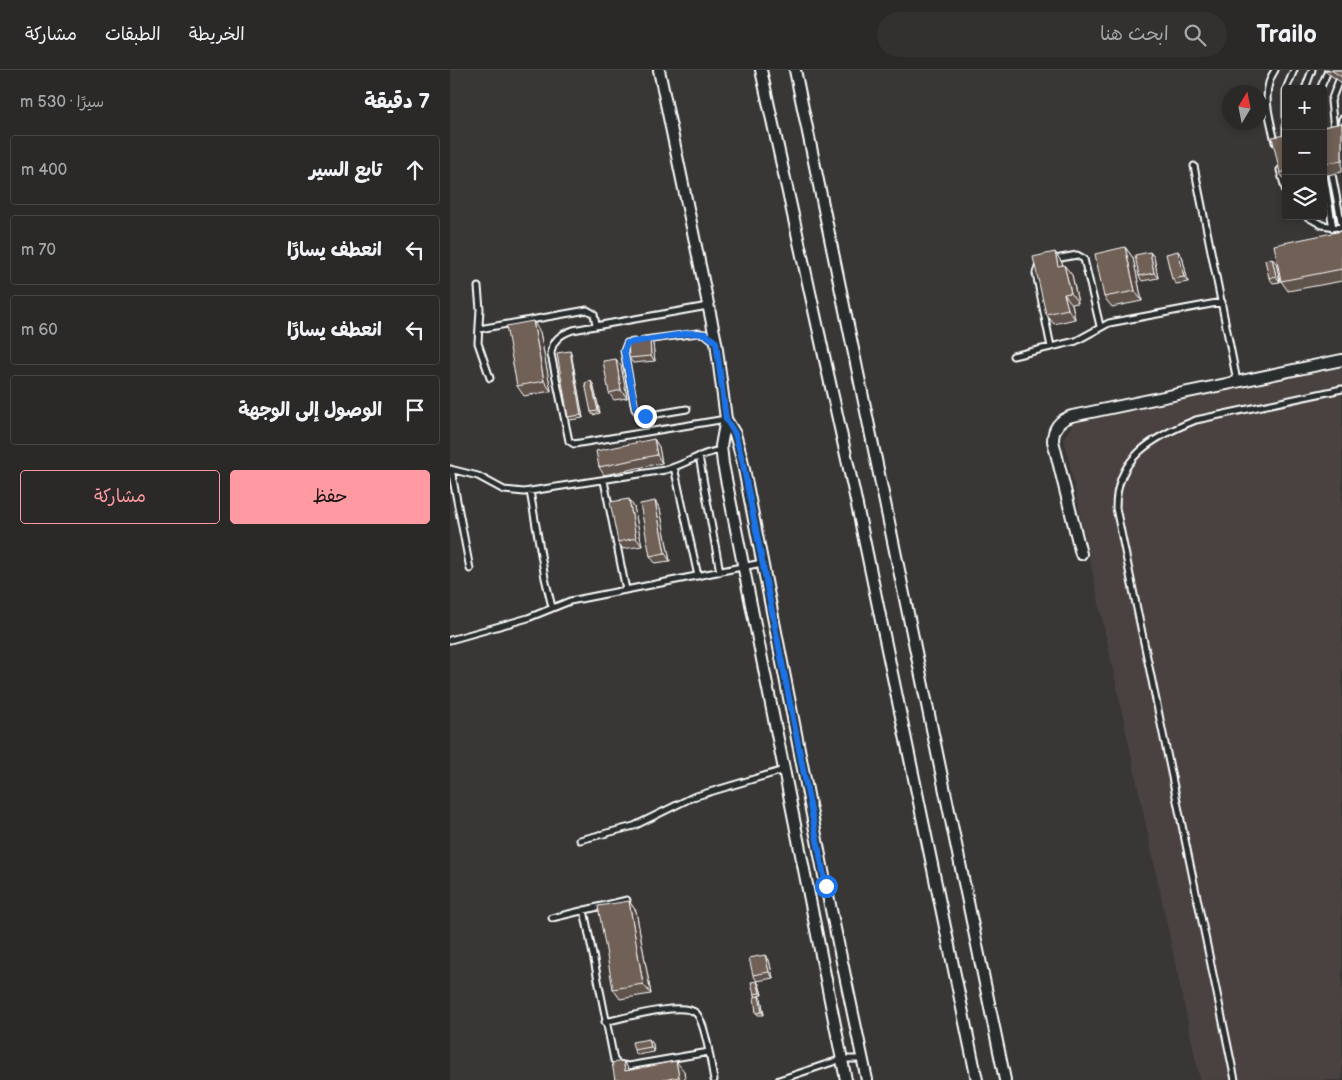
<!DOCTYPE html>
<html lang="ar">
<head>
<meta charset="utf-8">
<style>
	:root { --surface:#2a2928; --page:#323130; --text:#f1f3f6; --muted:#a5a6a8; --line:#464545; --accent:#ff9aa2 }
	body { margin:0; font-family:"Balsamiq Sans","Playpen Sans Arabic",sans-serif; background:var(--page); color:var(--text); direction:rtl }
	.controls { position:absolute; right:15px; top:15px; display:grid; overflow:hidden; border-radius:5px; box-shadow:0 2px 8px #0003 }
	.controls button { width:45px; height:45px; display:grid; place-items:center; padding:0; border:0; border-bottom:1px solid var(--line); background:var(--surface); color:var(--text); font:25px sans-serif }
	.compass { position:absolute; left:772px; top:15px; width:45px; height:45px; border-radius:50%; background:var(--surface); box-shadow:0 2px 8px #0003; rotate:10deg }
	.stop { position:absolute; width:15px; height:15px; margin:-11px; border:4px solid #1a73e8; border-radius:50%; background:#fff }
	.stop.end { background:#1a73e8; border-color:#fff; box-shadow:0 1px 5px #0008 }
	.list { margin:0; padding:0; list-style:none }
	h2 { display:flex; justify-content:space-between; align-items:center; height:65px; margin:0; padding:0 20px; font-size:21px }
	h2 small { font-size:16px; font-weight:400; color:var(--muted) }
	.list li { display:grid; grid-template-columns:32px 1fr auto; gap:15px; align-items:center; box-sizing:border-box; height:70px; margin:0 10px 10px; padding:0 10px; border:1px solid var(--line); border-radius:5px }
	.list b { display:block; font-size:19px; white-space:nowrap }
	.list em { font-size:16px; font-style:normal; color:var(--muted) }
	.actions { display:flex; gap:10px; padding:15px 20px }
	.actions a { flex:1; padding:11px 0; border:1px solid var(--accent); border-radius:5px; text-align:center; font-size:18px; color:var(--accent) }
	.actions .main { background:var(--accent); color:#111 }
	.icon { flex:none; width:28px; height:28px; fill:none; stroke:currentColor; stroke-width:2; stroke-linecap:round; stroke-linejoin:round }
	.map { position:relative; flex:none; width:892px; height:1010px; overflow:hidden; direction:ltr }
	header { display:flex; align-items:center; gap:30px; box-sizing:border-box; height:70px; padding:0 25px; background:var(--surface); border-bottom:1px solid var(--line) }
	header strong { font-size:24px }
	nav { display:flex; gap:28px; margin-inline-start:auto; font-size:18px }
	.search { width:350px; height:45px; background:var(--page); display:flex; align-items:center; gap:12px; box-sizing:border-box; padding:0 18px; border-radius:28px; color:var(--muted); font-size:19px }
	main { display:flex }
	aside { flex:1; background:var(--surface) }
	.map>svg:first-child { display:block }
	.built { fill:#494340 }
	.lines { fill:none; stroke-linecap:round; stroke-linejoin:round }
	.service-casing { stroke:#fff; stroke-width:9 }
	.minor-casing { stroke:#fff; stroke-width:14 }
	.service { stroke:#2a2d2e; stroke-width:5 }
	.minor { stroke:#2a2d2e; stroke-width:10 }
	.wall { fill:#60534b; stroke:#fff }
	.shaded-wall { fill:#4e433d; stroke:#fff }
	.building { fill:#706057; stroke:#fff }
	.route { stroke:#1a73e8; stroke-width:6 }
</style>
</head>
<body>
<header>
<strong>Trailo</strong>
<div class="search"><svg class="icon" aria-label="search" viewBox="0 0 24 24"><circle cx="10" cy="10" r="6"/><path d="M15 15l6 6"/></svg>ابحث هنا</div>
<nav><a>الخريطة</a><a>الطبقات</a><a>مشاركة</a></nav>
</header>
<main>
<div class="map">
<svg width="892" height="1010" viewBox="0 0 892 1010">
	<rect width="100%" height="100%" fill="#383736"/>
	<filter id="ink" filterUnits="userSpaceOnUse"><feTurbulence type="fractalNoise" baseFrequency=".02" numOctaves="2"/><feDisplacementMap in="SourceGraphic" scale="10" xChannelSelector="R" yChannelSelector="G"/><feConvolveMatrix kernelMatrix="1 2 1 2 8 2 1 2 1" color-interpolation-filters="sRGB"/></filter>
	<g filter="url(#ink)">
		<path class="built" d="M892,294V1010H750L614,368L626,349Z"/>
		<g class="lines">
			<defs>
				<path id="service" d="M836,19L844,0
					M855,19L862,0
					M870,19L877,3
					M836,22V71
					M892,49V52
					M884,60L881,31L889,10
					M825,72C820,47 810,22 825,0
					M744,96L787,311
					M830,100L836,122
					M882,104L892,156
					M874,105L883,158
					M856,146L872,155L892,158
					M605,189L627,185L634,189L650,256
					M589,193L586,203L601,277
					M28,217L30,239L28,273L40,308
					M258,236L123,260C111,264 102,270 101,284L119,371L124,374L276,349
					M29,259L137,240L144,244L146,255
					M194,270L248,263L255,264L265,272
					M184,272L177,273L174,281L185,339L189,344L195,346L237,339
					M563,286L626,271L659,253L772,232
					M249,386L270,502
					M224,397L248,506
					M0,399L28,406L54,420L74,422L215,400C235,395 251,382 272,380
					M1,399L20,499
					M154,411L176,520
					M80,421L95,508L102,537
					M0,570L78,548L120,531L312,493
					M130,770L184,756L243,727L334,700
					M134,840L164,990L168,994L178,996L259,982
					M102,848L177,830
					M155,952C174,948 232,931 246,943C256,953 261,995 264,1010
					M329,1010L392,989H412
					M785,1010L666,438C666,387 703,367 746,350L892,319"/>
				<path id="minor" d="M209,0L266,272L276,349L271,376L273,394L396,1010
					M311,0L405,426L527,1010
					M345,0L555,1010
					M276,349L285,364L292,389L376,816L417,1010
					M631,484L603,371C603,359 609,350 622,346L892,290"/>
			</defs>
			<use href="#service" class="service-casing"/>
			<use href="#minor" class="minor-casing"/>
			<use href="#service" class="service"/>
			<use href="#minor" class="minor"/>
		</g>
		<path class="wall" d="M873,0H892V13Z
			M892,53V102L873,106V57Z
			M836,65V112L830,103Z
			M892,161V211L838,221L831,211Z
			M675,177L683,188L692,231L662,237L654,227Z
			M605,182L612,193L613,195L622,205L628,233L622,234L625,249L604,254L596,244Z
			M700,182L704,187L708,208L692,211L689,206Z
			M732,186L738,212L726,214L722,209Z
			M826,193L830,212L823,213L819,208Z
			M90,262L101,321L74,326L67,316Z
			M200,269L203,274L205,291L183,293L179,288Z
			M120,281L121,283L133,348L120,350L118,347Z
			M171,296L177,328L164,330L159,323Z
			M143,314L150,343L143,345L141,342Z
			M204,369L209,377L212,393L154,405L149,397Z
			M205,431L210,439L220,491L205,493L200,486Z
			M184,437L192,476L173,479L168,472Z
			M179,831L186,841L201,924L170,929L163,919Z
			M315,885L319,890L323,908L307,911L303,905Z
			M309,914L312,925L308,926L311,928L314,945H308L306,943V926L304,924Z
			M199,969L203,974L204,982L187,985L184,980Z
			M173,991L179,1000L234,1001L235,1010H165Z"/>
		<path class="shaded-wall" d="M675,177L683,188L692,231L685,221Z
			M728,181L732,186L738,212L734,207Z
			M605,182L612,193L615,207L608,196Z
			M700,182L704,187L708,208L704,203Z
			M822,188L826,193L830,212L826,206Z
			M614,195L622,205L628,233L621,223Z
			M614,224L622,234L625,249L618,239Z
			M83,251L90,262L101,321L94,311Z
			M200,269L203,274L205,291L201,286Z
			M120,281L121,283L133,348L131,345Z
			M166,289L171,296L177,328L171,320Z
			M141,311L143,314L150,343L148,341Z
			M204,369L209,377L212,393L207,385Z
			M179,429L184,437L192,476L186,468Z
			M205,431L210,439L220,491L215,483Z
			M179,831L186,841L201,924L193,914Z
			M315,885L319,890L323,908L319,902Z
			M307,911L309,914L312,925L310,923Z
			M309,926L311,928L314,945L312,942Z
			M199,969L203,974L204,982L201,977Z
			M173,991L180,1001H175Z
			M226,991L234,1001L235,1010H231L229,1007Z"/>
		<path class="building" d="M881,0H892V7Z
			M892,53V90L873,94V57Z
			M836,65V101L830,103L822,67Z
			M892,161V199L831,211L824,175Z
			M675,177L685,221L654,227L645,184Z
			M728,181L734,207L722,209L716,184Z
			M605,182L608,196L614,195L621,223L614,224L618,239L596,244L583,187Z
			M700,182L704,203L689,206L685,185Z
			M822,188L826,206L819,208L815,190Z
			M83,251L94,311L67,316L56,256Z
			M200,269L201,286L179,288L178,271Z
			M120,281L131,345L118,347L107,283Z
			M166,289L171,320L159,323L153,291Z
			M141,311L148,341L141,342L135,313Z
			M204,369L207,385L149,397L146,381Z
			M179,429L186,468L168,472L160,432Z
			M205,431L215,483L200,486L190,434Z
			M179,831L193,914L163,919L148,836Z
			M315,885L319,902L303,905L299,888Z
			M307,911L310,923L304,924L301,912Z
			M309,926L312,942L306,943L304,927Z
			M199,969L201,977L184,980L182,972Z
			M173,991L175,1001L226,991L229,1007L214,1010H165L162,993Z"/>
	</g>
	<g class="lines" filter="url(#ink)">
		<path class="route" d="M195,346L189,344L186,339L174,281L177,273L240,263L255,264L266,272L276,349L285,364L292,389L376,816"/>
	</g>
</svg>
<div class="controls">
<button>+</button>
<button>−</button>
<button><svg class="icon" aria-label="layers" viewBox="0 0 24 24"><path d="M12 4l9 5-9 5-9-5zM3 14l9 5 9-5"/></svg></button>
</div>
<svg class="compass" viewBox="-18 -18 36 36"><path d="M0-13l5 13h-10z" fill="#e53935"/><path d="M0 13l5-13h-10z" fill="#a5a6a8"/></svg>
<div class="stop" style="left:376px;top:816px"></div>
<div class="stop end" style="left:195px;top:346px"></div>
</div>
<aside>
<h2>7 دقيقة<small>سيرًا · 530 m</small></h2>
<ul class="list">
<li><svg class="icon" aria-label="ahead" viewBox="0 0 24 24"><path d="M12 20V5M6 11l6-6 6 6"/></svg><div><b>تابع السير</b></div><em>400 m</em></li>
<li><svg class="icon" aria-label="left" viewBox="0 0 24 24"><path d="M17 20v-9H6M10 6l-5 5 5 5"/></svg><div><b>انعطف يسارًا</b></div><em>70 m</em></li>
<li><svg class="icon" aria-label="left" viewBox="0 0 24 24"><path d="M17 20v-9H6M10 6l-5 5 5 5"/></svg><div><b>انعطف يسارًا</b></div><em>60 m</em></li>
<li><svg class="icon" aria-label="arrive" viewBox="0 0 24 24"><path d="M6 21V4h12l-3 4 3 4H6"/></svg><div><b>الوصول إلى الوجهة</b></div></li>
</ul>
<div class="actions"><a class="main">حفظ</a><a>مشاركة</a></div>
</aside>
</main>
</body>
</html>
